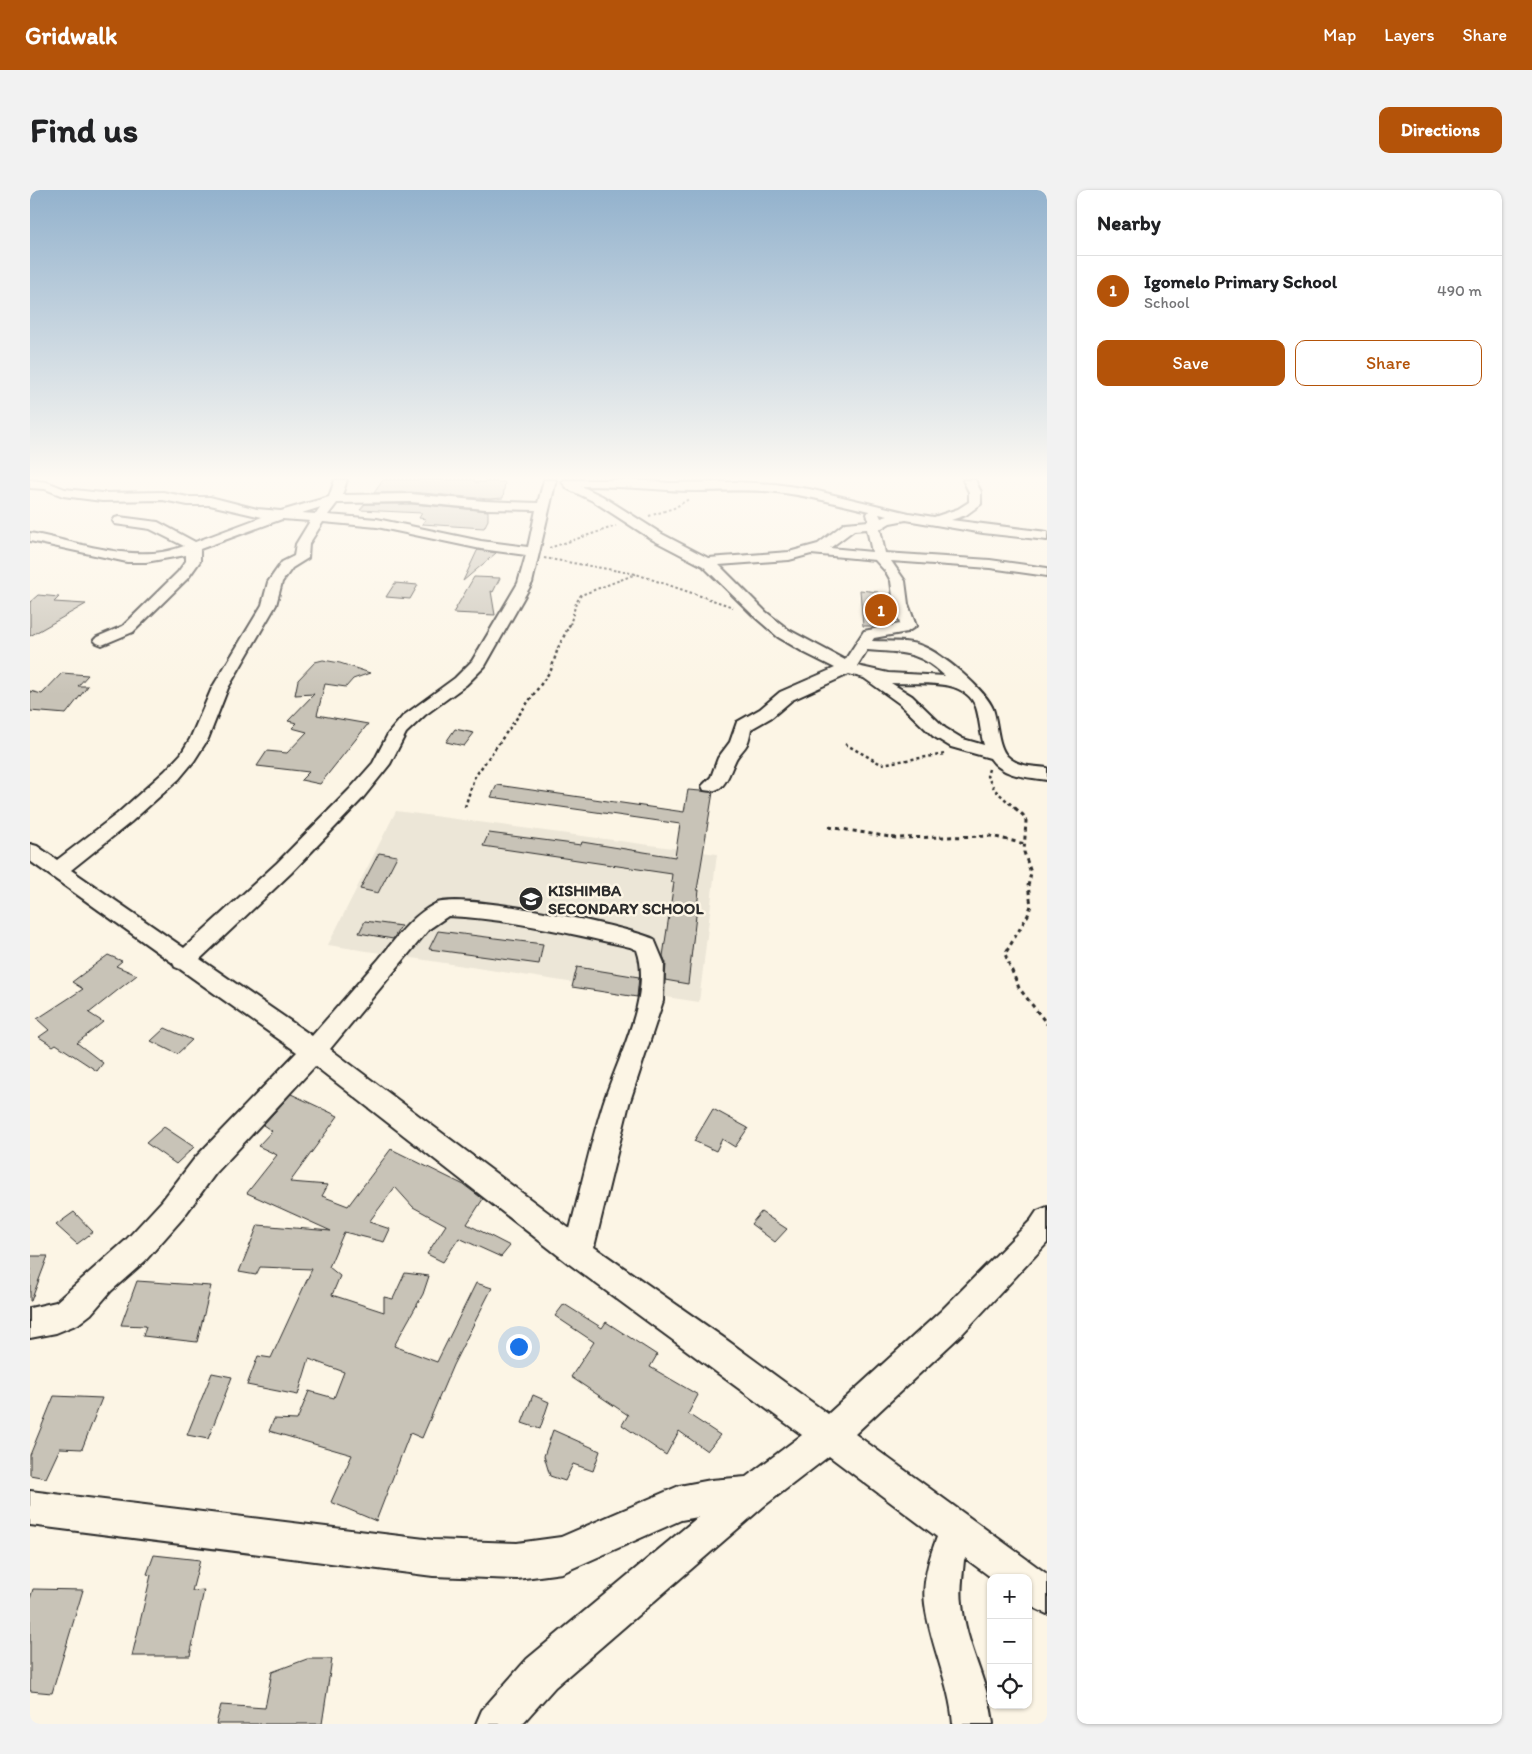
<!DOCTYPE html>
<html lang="en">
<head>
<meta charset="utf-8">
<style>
	:root { --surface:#fff; --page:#f2f2f2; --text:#202124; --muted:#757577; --line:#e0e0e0; --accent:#b45309 }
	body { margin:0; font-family:Itim,sans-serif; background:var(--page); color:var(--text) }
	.controls { position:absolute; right:15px; bottom:15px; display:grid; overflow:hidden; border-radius:10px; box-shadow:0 1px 4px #0004 }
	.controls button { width:45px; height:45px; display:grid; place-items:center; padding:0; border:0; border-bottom:1px solid var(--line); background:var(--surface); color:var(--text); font:25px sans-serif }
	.you { position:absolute; left:488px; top:1156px; width:18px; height:18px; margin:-12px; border:4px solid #fff; border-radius:50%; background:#1a73e8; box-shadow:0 0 0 8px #1a73e833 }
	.badge { display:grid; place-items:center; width:32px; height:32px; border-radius:50%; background:var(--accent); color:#fff; font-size:16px; font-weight:700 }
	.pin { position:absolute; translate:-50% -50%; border:2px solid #fff; box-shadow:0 1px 5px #0006 }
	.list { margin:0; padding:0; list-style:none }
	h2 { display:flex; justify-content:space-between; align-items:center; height:65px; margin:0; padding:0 20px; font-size:21px }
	h2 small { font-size:16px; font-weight:400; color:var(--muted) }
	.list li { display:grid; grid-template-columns:32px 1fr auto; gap:15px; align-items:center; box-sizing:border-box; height:70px; padding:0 20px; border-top:1px solid var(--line) }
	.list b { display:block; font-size:19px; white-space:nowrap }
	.list p { margin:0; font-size:16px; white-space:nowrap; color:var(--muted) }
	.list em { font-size:16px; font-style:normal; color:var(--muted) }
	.actions { display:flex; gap:10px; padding:15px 20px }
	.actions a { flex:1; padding:11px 0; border:1px solid var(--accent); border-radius:10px; text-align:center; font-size:18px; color:var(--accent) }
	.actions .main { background:var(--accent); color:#fff }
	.icon { flex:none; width:28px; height:28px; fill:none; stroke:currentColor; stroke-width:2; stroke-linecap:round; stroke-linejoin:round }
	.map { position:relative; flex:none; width:1017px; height:1534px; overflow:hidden; border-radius:10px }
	header { display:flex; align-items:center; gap:30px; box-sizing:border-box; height:70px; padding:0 25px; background:var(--accent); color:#fff }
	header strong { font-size:24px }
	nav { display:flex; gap:28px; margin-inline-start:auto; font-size:18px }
	.intro { display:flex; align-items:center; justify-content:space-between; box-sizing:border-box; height:120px; padding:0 30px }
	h1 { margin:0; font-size:35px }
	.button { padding:12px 22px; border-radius:10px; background:var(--accent); color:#fff; font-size:18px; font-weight:700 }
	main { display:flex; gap:30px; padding:0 30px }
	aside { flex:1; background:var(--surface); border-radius:10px; box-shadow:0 1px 4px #0004 }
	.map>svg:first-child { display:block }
	.built { fill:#ece6d7 }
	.building { fill:#c8c3b7; stroke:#2b2b2b }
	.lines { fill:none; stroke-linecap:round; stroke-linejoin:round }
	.minor-casing { stroke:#2b2b2b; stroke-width:4 }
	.path-far2 { stroke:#2b2b2b; stroke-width:2; stroke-dasharray:2.5 2.5; stroke-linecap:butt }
	.path-far1 { stroke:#2b2b2b; stroke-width:2.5; stroke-dasharray:3 3; stroke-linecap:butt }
	.path { stroke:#2b2b2b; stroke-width:3; stroke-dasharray:4 4; stroke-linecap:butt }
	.minor { fill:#fcf5e5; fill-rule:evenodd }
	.labels { text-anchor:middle; stroke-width:5; stroke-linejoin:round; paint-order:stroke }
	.poi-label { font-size:16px; font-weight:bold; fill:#2b2b2b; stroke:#fcf5e5; text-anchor:start }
</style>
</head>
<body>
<header>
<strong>Gridwalk</strong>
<nav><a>Map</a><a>Layers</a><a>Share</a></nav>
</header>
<div class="intro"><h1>Find us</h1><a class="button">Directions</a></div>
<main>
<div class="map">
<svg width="1017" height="1534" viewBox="0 0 1017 1534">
	<rect width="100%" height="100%" fill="#fcf5e5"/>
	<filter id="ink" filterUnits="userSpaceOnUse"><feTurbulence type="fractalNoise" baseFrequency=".02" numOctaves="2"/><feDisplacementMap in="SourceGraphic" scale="10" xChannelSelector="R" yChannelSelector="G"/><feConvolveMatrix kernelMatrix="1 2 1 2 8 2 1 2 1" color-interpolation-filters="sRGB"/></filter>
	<g filter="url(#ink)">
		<path class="built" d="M366,621L687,664L669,812L298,755Z"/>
		<path class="building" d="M353,290H445V292H475L473,308L459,309L381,302L344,303Z
			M335,314H381L458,321V330L454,338L392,334L396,329L389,328L392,323L330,320Z
			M448,360L466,363L433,391L447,361Z
			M444,387L470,388L463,402L461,401L465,425L423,423Z
			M365,393L388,395L380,409L356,407Z
			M830,400L848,402L852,436H833Z
			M8,405L29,407L24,412L56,414L0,446V412Z
			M293,470L310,473L340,483L323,489L316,497L295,494L287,525L338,534L290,594L271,590L279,582L227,576L237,561L257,563L277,542L262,538L267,533L258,531L284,504L265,505L268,490L285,472Z
			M32,483L58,485L48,496H58L36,524L0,521V501L12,504Z
			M425,539L444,543L434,556L416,552Z
			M467,595L654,622L658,600L683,602L667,700H669L658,794L635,790L636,773L633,766L644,692H641L642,684L453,656L459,643L551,655L552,652L645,667L650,634L461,607Z
			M349,663L367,666L348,703L330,699Z
			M335,731L371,736L363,749L329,743Z
			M408,741L513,754L509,774L399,759Z
			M78,765L92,771L86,776L107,785L59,823L73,832L47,853L73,873L67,881L26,854L23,856L9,847L19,840L7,829L53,799L42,792Z
			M547,777L609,787L607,807L542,797Z
			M135,838L162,850L147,864L121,851Z
			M261,904L308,926L260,992L298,995L292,1006L318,1016L361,959L434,995L453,1009L437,1034L480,1056L471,1067L429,1048L413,1072L397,1064L416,1035L383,1017L365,997L339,1032L360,1039L354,1052L314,1042L299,1077L310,1086L302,1105L354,1122V1107L363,1109L375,1083L399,1086L393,1104L364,1156L407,1172L446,1093L462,1098L423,1175L392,1248L380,1243L346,1331L301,1312L322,1265L239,1241L244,1229L267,1230L279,1201L304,1208L314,1182L279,1169L268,1205L217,1195L228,1166L241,1168L282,1079L230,1077L226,1085L209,1082L228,1035L301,1041L217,1003L247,965L228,956L242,941L233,935Z
			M683,919L718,938L705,957L692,949L686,961L664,951Z
			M134,937L164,957L146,974L116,953Z
			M44,1022L63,1042L47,1054L26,1035Z
			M731,1022L757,1039L745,1052L721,1034Z
			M0,1066H18L1,1111H0Z
			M107,1091L181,1096L167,1152L113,1146L116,1136L91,1135Z
			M534,1114L572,1138L576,1132L627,1165L620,1177L668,1205L658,1224L690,1245L677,1261L649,1241L636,1265L592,1235L598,1225L541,1187L564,1152L525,1126Z
			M182,1183L202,1187L178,1249L157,1245Z
			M503,1205L519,1212L510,1239L492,1233Z
			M24,1206L72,1208L52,1259L30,1258L16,1288L0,1285V1265Z
			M523,1240L570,1261L563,1281L543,1274L535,1291L520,1286L514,1266Z
			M124,1365L170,1370L162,1401L174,1400L160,1466H102L121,1385L117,1384Z
			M3,1399L53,1400L22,1503L0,1501V1409Z
			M277,1469H302L292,1534H186L191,1515L235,1518L242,1482Z"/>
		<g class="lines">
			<defs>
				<path id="minor" d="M0,290L17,292L35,299L72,303L133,302L158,307H180L227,319L251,321L299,307L305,290H317L312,305L381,304L455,311L508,313L514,290H526L502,393L455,476L436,495L395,525L376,543L360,574L332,609L261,683L170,769L282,846C304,821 326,795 349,769C366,749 381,726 405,714C429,701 596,736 624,749L634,773L633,811L599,914L564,1057L694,1148L798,1224L911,1121L1001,1030L1007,1021L1017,1017V1053L933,1143L825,1244L1017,1384V1424L998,1415V1388H962L935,1368L934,1370C933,1384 930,1399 932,1413C935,1454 959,1492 963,1534H923C920,1493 900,1455 895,1414C892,1392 899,1368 907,1347L799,1266L734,1316L525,1497L492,1534H446L452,1520L497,1469L668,1327L651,1330L532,1383L487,1389L403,1386L0,1335V1301L403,1350L487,1353L531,1347L649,1296L681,1290L716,1287L772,1245L538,1073L285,876L185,984L152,1029L115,1071L81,1101L61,1124L48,1134L26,1143L0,1148V1118L26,1112L95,1051L132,1011L165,968L267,862L150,779L145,777L143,773L0,671V654L7,656L27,670L87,624L135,581L151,564L160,549L182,498L232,415L238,392L252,372L264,366L266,354L280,331L252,329L170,359V371L158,388L103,442L72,455L67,453L64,450L67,447L93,436L148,382L156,371V365L116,372H97L0,351V343C49,352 106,375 154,356L120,339L85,334L83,331L85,328L89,327L128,332L165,352L232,327L180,315H158L133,310L72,311L33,306L15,299L0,298ZM381,312L455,319L506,320L498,357L451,351L347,329L298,325L307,313ZM291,317L286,324L272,323ZM293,332L347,337L451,359L496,365L488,393L442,471L425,488L373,526L358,544L343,573L319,600L247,673L154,758L41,680L101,632L149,589L164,571L178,549L198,498L246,415L252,392L262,378L278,368L279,354ZM418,726C480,729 539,743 600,757L607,760C623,804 587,870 573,914C560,955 551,998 540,1039L300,859L399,739Z
					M534,290H606L640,293L705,292L745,294L779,299L879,323L904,327L928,319L939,312V302L933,290H945L951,302V314L936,325L921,330L1017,342V350L953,343L876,330L860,333L850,339L855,363L960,370L1017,378V386L960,378L861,371L875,391L878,414L886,436L877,442L844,448L842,451C857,452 878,450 892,456C911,463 956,500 963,519C968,533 967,555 977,566C988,577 1003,576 1017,578V590C997,587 973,587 960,568L921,557L903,546L870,514L834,488L819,484L762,510L742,527L721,539C720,544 719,550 717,554C714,560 708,564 705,571C698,585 695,605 674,600L672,596L681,587L688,568L700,552L707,532L730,519L750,502L805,478L775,463L748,447L726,428L673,376L623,350L563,311L538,299L532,292ZM551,296C580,296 609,298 638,300C674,303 710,298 746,302C777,305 808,314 839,321L837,324L839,331L815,333L788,354L759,362L678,368L632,344L572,306ZM849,324L858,326L851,328ZM837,339L842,362L800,358L824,340ZM781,364L845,370L856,382L861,391L864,414L870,434L834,441L815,470L759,440L736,422L689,375L759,370ZM837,460C872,463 888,460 915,486L858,483L827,476ZM861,493C887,495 934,486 946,517C950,529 950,543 954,555L933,549L915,538L882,506Z"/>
			</defs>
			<use href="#minor" class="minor-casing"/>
			<path class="path-far2" d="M619,326L644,318L659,309
				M519,358L586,336
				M514,368L606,384L703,417
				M540,435L546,413L551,405L606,384"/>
			<path class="path-far1" d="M815,554L851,574L916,564
				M959,579L957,586L965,600L986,619
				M435,617L444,588L521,480L528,458L540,434"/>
			<path class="path" d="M985,618L993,625L996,631L994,662L1001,683L998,696L1001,715L998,725L975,764L989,798L1017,834
				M799,637L866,648L961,646L995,654"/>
			<use href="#minor" class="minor"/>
		</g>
	</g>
	<linearGradient id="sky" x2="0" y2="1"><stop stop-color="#93b2cd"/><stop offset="0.57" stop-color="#fefaf3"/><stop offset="1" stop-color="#fefaf3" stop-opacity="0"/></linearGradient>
	<rect width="1017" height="505" fill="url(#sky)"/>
	<defs>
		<symbol id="school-disc" viewBox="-11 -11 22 22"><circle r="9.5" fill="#2b2b2b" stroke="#fcf5e5"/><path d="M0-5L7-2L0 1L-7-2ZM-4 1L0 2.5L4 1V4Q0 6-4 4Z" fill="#fff"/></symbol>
	</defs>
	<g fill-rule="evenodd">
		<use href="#school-disc" x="487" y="695" width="28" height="28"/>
	</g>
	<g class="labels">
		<g class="poi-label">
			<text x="518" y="706">KISHIMBA<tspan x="518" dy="18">SECONDARY SCHOOL</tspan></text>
		</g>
	</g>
</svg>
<div class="controls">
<button>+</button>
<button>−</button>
<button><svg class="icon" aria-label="locate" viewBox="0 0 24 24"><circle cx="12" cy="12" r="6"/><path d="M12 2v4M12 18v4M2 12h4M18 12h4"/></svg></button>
</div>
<div class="you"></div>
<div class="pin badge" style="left:851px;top:420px">1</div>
</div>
<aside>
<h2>Nearby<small></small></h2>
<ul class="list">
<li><span class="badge">1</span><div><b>Igomelo Primary School</b><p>School</p></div><em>490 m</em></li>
</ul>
<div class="actions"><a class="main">Save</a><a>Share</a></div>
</aside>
</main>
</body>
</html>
